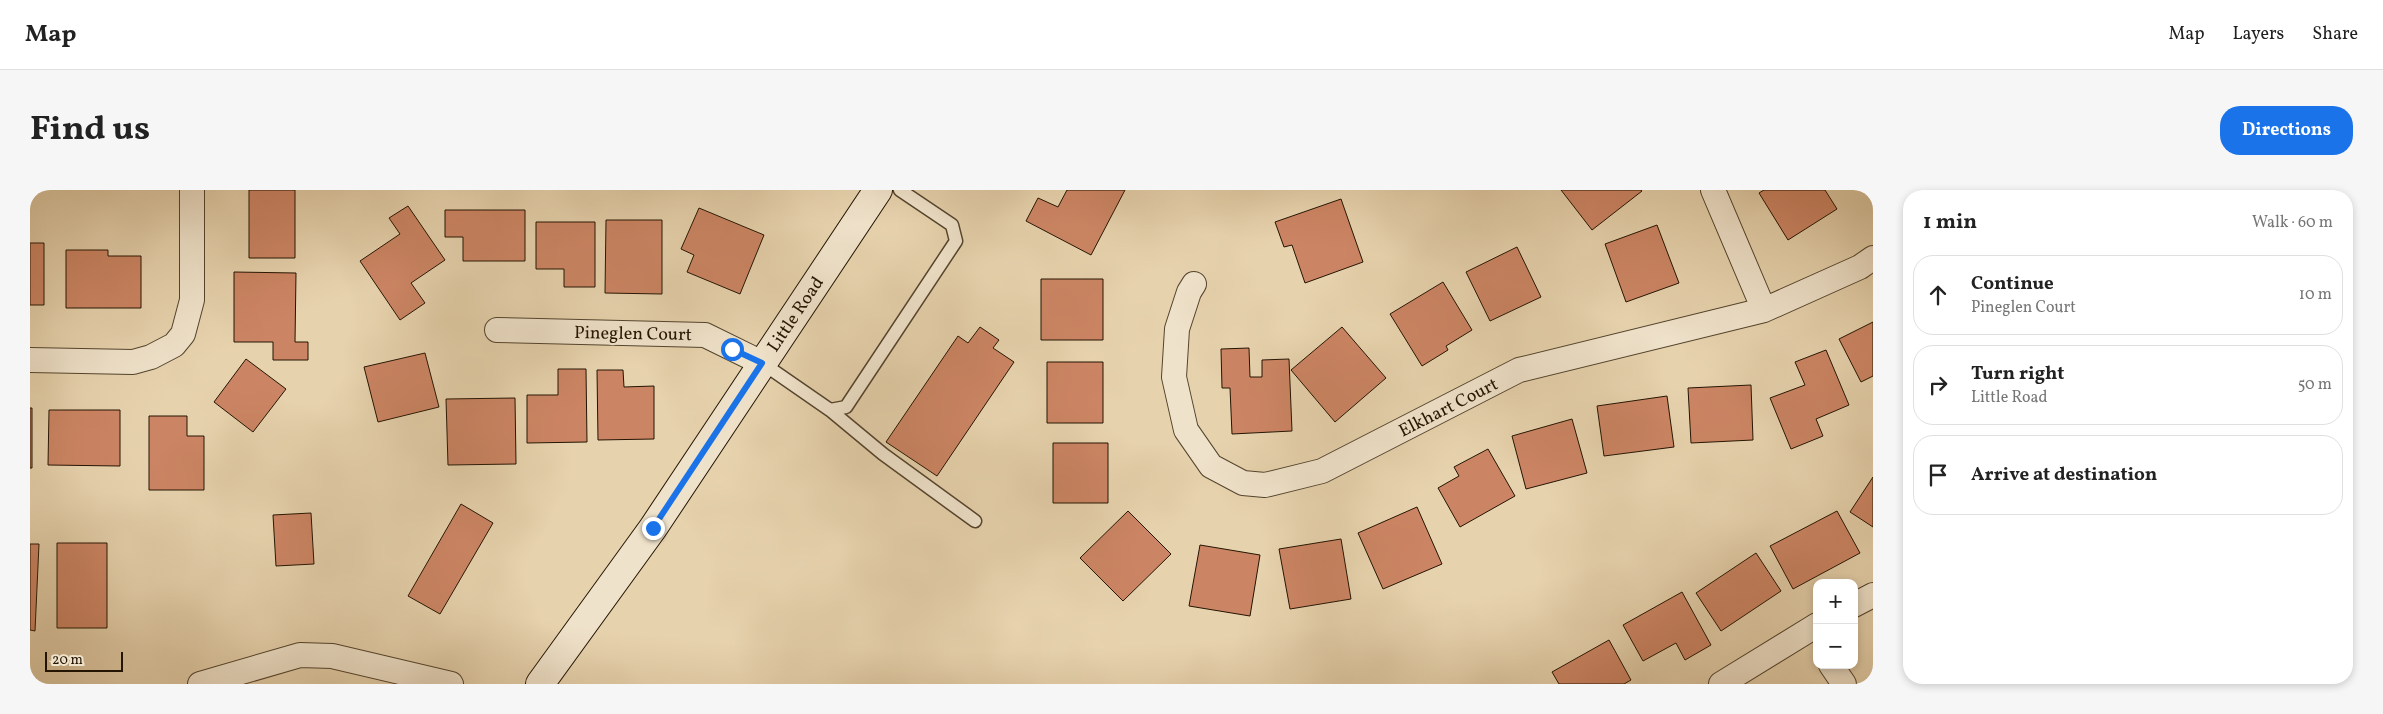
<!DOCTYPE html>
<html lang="en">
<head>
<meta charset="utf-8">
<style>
	:root { --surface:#fff; --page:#f6f6f6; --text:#222; --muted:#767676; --line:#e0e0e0; --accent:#1a73e8 }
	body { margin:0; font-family:Vollkorn,serif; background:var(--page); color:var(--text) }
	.controls { position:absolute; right:15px; bottom:15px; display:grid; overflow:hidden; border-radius:10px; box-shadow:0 2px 8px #0003 }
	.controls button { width:45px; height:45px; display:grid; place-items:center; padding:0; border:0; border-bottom:1px solid var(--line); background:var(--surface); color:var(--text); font:25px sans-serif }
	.scale { position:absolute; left:15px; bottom:12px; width:78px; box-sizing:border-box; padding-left:5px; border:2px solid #241402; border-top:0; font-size:14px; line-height:18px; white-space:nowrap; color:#241402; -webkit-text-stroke:4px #efe2ca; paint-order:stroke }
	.stop { position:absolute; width:15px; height:15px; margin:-11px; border:4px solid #1a73e8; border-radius:50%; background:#fff }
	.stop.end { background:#1a73e8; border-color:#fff; box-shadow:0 1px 5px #0008 }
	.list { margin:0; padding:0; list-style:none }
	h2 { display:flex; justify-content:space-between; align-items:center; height:65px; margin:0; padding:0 20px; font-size:21px }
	h2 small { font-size:16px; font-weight:400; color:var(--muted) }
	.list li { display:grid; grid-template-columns:32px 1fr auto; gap:15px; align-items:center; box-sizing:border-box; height:80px; margin:0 10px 10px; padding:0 10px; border:1px solid var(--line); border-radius:20px }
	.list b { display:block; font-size:19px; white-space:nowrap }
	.list p { margin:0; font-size:16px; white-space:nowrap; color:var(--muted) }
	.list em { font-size:16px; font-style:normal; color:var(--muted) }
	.icon { flex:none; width:28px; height:28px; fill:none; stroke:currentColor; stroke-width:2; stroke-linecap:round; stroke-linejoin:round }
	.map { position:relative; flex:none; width:1843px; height:494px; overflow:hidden; border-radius:20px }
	header { display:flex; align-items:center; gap:30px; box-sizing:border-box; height:70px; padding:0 25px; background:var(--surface); border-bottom:1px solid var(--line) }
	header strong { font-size:24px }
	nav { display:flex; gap:28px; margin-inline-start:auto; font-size:18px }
	.intro { display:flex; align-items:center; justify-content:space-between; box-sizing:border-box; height:120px; padding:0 30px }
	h1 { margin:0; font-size:35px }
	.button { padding:12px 22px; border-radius:20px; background:var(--accent); color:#fff; font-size:18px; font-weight:700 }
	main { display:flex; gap:30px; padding:0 30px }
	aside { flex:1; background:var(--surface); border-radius:20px; box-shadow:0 2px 8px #0003 }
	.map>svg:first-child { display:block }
	.building { fill:#cc8564; stroke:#241402 }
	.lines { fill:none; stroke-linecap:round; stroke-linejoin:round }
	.lane-casing { stroke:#54442d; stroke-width:15 }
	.street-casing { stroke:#54442d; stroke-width:26 }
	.secondary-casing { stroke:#241402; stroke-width:30 }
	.lane { stroke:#efe2ca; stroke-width:12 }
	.street { stroke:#efe2ca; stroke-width:24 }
	.secondary { stroke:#efe2ca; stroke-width:28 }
	.route { stroke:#1a73e8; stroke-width:6 }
	.labels { text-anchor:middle; stroke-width:4.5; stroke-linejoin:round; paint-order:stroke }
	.street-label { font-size:18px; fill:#241402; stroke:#efe2ca }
</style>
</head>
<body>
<header>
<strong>Map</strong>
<nav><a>Map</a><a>Layers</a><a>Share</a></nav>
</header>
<div class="intro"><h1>Find us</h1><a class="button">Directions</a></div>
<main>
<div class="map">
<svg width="1843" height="494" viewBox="0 0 1843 494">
	<rect width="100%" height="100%" fill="#e6d2ad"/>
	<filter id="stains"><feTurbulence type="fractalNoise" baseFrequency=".004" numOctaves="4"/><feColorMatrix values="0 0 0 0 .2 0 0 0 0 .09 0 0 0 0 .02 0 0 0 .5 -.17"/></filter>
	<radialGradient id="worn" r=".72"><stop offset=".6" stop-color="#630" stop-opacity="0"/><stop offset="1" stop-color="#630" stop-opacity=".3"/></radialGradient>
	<path class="building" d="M219,0H265V68H219Z
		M1037,0H1095L1061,65L996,31L1008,8L1028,17Z
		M1531,0H1611L1612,1L1562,40Z
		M1734,0H1795L1807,19L1758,50L1729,3Z
		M1311,9L1333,72L1275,93L1262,55L1254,57L1245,32Z
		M378,16L415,70L381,93L395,113L370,130L330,71L370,44L359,28Z
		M669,18L734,45L710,104L657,82L664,65L651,59Z
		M415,20H495V71H433V47H415Z
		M576,30H632V104L575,103Z
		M506,32H565V97H534V79H506Z
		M1627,35L1649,93L1596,112L1575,54Z
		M0,53H14V115H0Z
		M1487,57L1511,107L1460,131L1436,82Z
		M36,60H78V66H111V118H36Z
		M204,82L266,83L265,152H278V170H243V152H204Z
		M1011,89H1073V150H1011Z
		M1413,92L1442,140L1416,156L1418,160L1392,176L1360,124Z
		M1843,132V186L1831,192L1809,149Z
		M950,137L969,150L963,158L984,172L907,286L856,252L928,146L938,153Z
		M1312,137L1356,188L1305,232L1261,180Z
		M1219,158L1220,187H1232V170L1259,169L1262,241L1202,244L1200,198H1192L1191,159Z
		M1796,160L1819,215L1786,229L1793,246L1761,259L1740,208L1775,195L1765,172Z
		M395,163L409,217L348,232L334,177Z
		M216,169L256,199L223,242L184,212Z
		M1017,172H1073V233H1017Z
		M528,179H556L557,252L497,253V205H528Z
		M567,180H593L594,197L624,196V249L568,250Z
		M1721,195L1723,250L1661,253L1658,198Z
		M1637,206L1644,257L1574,266L1567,216Z
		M485,208L486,274L418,275L416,209Z
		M0,218H2V278H0Z
		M19,220H90V276L18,275Z
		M119,226H157V246H174V300H119Z
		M1542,229L1557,283L1496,299L1482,246Z
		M1023,253H1078V313H1023Z
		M1458,259L1485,306L1430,337L1408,298L1429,286L1424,277Z
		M1843,287V337L1820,322Z
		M431,314L463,333L410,424L378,406Z
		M1387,317L1412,374L1353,399L1328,343Z
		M1098,321L1141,364L1093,411L1050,368Z
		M1807,321L1830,363L1763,399L1740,356Z
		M281,323L284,374L246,376L243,325Z
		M1311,349L1321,409L1260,419L1249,359Z
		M27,353H77V438H27Z
		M0,354H9L5,441L0,440Z
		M1170,355L1230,365L1220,426L1159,416Z
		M1726,363L1751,401L1691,441L1666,403Z
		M1652,402L1681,455L1655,470L1646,453L1613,471L1593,435Z
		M1579,450L1601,490L1594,494H1529L1522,482Z"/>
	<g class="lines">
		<defs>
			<path id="lane" d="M732,173L800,220L816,217L926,51L922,35L870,0
				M800,220L853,264L945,331"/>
			<path id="street" d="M1683,0L1734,120
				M1164,94L1159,102L1147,139L1144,187L1156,240L1181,276L1213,293L1235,295L1292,281L1489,180L1734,120L1830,77L1843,68
				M467,140L675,145L732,173
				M0,170L103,172L121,167L144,155L153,144L162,110V0
				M1824,415L1843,405
				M1801,475L1814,494
				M170,494L270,465L302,466L421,494
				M1691,494L1787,435"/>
			<path id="secondary" d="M510,494L623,338L848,0"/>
		</defs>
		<use href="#lane" class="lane-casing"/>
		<use href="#street" class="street-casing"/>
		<use href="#secondary" class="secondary-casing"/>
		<use href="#lane" class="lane"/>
		<use href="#street" class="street"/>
		<use href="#secondary" class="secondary"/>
	</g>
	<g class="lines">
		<path class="route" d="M623,338L732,173L702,159"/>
	</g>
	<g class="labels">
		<g class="street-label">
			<text transform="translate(765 124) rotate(-56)" y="6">Little Road</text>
			<text transform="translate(603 143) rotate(1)" y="6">Pineglen Court</text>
			<text transform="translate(1418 217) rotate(-27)" y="6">Elkhart Court</text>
		</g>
	</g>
	<rect width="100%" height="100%" filter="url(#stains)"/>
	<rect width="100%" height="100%" fill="url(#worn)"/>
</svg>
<div class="controls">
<button>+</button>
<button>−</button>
</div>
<div class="scale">20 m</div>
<div class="stop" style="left:702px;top:159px"></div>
<div class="stop end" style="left:623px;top:338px"></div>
</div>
<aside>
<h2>1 min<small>Walk · 60 m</small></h2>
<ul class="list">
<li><svg class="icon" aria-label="ahead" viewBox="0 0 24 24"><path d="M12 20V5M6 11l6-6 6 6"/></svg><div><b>Continue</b><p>Pineglen Court</p></div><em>10 m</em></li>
<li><svg class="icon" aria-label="right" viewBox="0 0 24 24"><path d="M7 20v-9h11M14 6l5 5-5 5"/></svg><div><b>Turn right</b><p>Little Road</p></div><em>50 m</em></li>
<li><svg class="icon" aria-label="arrive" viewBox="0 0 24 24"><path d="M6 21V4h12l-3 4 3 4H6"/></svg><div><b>Arrive at destination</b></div></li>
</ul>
</aside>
</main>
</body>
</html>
